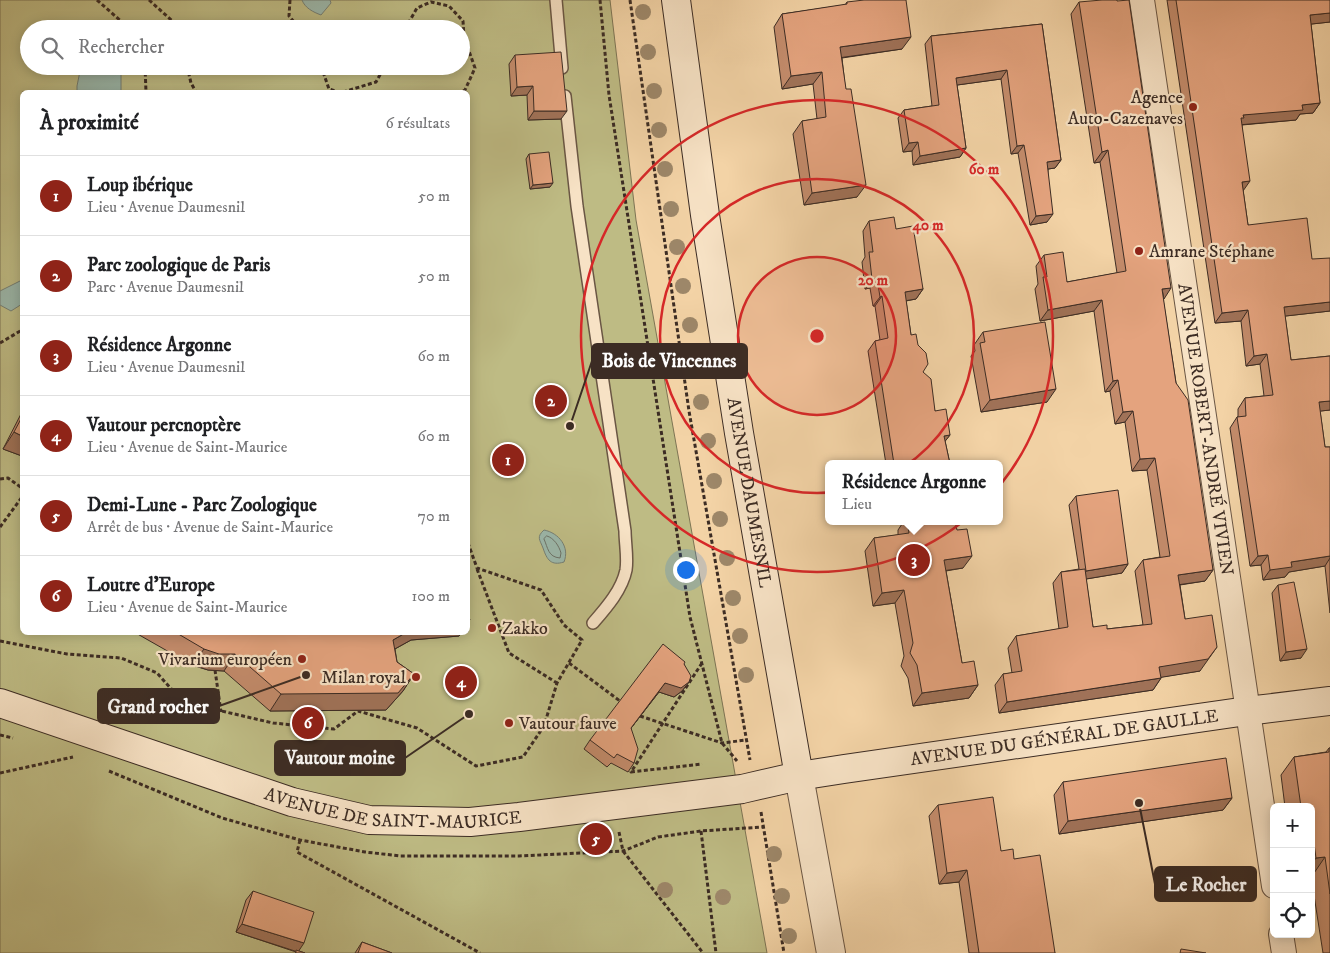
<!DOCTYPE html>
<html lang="fr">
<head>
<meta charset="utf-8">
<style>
	:root { --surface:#fff; --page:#f2f2f2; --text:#202124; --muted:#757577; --line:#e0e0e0; --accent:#8f2418 }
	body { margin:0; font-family:"IM FELL DW Pica",serif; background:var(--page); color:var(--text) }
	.controls { position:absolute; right:15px; bottom:15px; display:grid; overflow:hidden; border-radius:8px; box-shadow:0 2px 12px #0003 }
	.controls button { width:45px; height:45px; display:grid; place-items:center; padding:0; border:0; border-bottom:1px solid var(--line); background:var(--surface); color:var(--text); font:25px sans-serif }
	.you { position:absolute; left:685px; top:569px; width:18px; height:18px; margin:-12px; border:4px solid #fff; border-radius:50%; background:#1a73e8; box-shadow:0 0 0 8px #1a73e833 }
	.badge { display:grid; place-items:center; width:32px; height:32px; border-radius:50%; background:var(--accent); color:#fff; font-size:16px; font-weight:700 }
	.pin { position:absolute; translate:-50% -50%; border:2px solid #fff; box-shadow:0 1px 5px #0006 }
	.popup { position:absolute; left:825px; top:460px; width:178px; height:65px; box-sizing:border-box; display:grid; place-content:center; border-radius:8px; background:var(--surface); filter:drop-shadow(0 1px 4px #0005); font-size:16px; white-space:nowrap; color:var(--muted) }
	.popup b { font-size:19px; color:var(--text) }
	.popup::after { content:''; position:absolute; left:50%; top:100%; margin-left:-10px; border:10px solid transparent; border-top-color:var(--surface) }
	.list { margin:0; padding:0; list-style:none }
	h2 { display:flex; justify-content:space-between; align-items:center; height:65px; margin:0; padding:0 20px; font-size:21px }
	h2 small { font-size:16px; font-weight:400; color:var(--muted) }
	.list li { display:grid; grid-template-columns:32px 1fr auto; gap:15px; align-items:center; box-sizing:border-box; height:80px; padding:0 20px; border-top:1px solid var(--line) }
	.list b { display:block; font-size:19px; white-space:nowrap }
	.list p { margin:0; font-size:16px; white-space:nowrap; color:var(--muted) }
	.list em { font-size:16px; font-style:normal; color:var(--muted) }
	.icon { flex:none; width:28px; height:28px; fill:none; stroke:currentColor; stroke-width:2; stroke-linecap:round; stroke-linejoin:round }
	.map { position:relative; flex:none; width:1330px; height:953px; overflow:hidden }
	.search { position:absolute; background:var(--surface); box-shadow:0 2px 12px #0003; left:20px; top:20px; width:450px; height:55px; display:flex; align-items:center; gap:12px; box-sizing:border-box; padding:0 18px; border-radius:28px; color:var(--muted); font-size:19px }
	.panel { position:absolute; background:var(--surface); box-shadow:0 2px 12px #0003; left:20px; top:90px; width:450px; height:545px; border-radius:8px }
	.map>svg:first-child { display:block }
	.green { fill:#bebb84; stroke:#7d7454; fill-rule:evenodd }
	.water { fill:#9bb7aa; stroke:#757f74 }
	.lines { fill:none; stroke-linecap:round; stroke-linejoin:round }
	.shore { stroke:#6c7267; stroke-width:1 }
	.service-casing { stroke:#6a5644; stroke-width:14 }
	.minor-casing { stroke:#6a5644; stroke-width:26 }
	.tertiary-casing { stroke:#6a5644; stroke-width:30 }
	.secondary-casing { stroke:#3c2c24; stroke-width:30 }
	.path { stroke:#3c2c24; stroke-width:3; stroke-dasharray:4 2.5; stroke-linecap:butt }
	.service { stroke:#f7e2c5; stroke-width:11 }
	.minor { stroke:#f7e2c5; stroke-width:24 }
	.tertiary { stroke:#f7e2c5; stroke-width:28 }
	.secondary { stroke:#f7e2c5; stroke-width:28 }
	.tree { fill:#9d8769 }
	.wall { fill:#c48c6c; stroke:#3c2c24 }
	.shaded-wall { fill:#a07258; stroke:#3c2c24 }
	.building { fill:#e4a37e; stroke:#3c2c24 }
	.ring { fill:none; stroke:#d62828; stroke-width:2.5 }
	.poi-dot { fill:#8f2418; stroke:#f7e2c5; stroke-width:2 }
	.labels { text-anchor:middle; stroke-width:4.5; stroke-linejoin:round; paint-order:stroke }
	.poi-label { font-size:18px; fill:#3c2c24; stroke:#f7e2c5; text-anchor:end }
	.street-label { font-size:18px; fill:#3c2c24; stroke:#f7e2c5 }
	.centre { fill:#d62828; stroke:#f7e2c5; stroke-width:2.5 }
	.ring-label { font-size:15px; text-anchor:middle; font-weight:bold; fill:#d62828; stroke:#f7e2c5; stroke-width:4.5; stroke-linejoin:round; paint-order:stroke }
	.leader { fill:none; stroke:#3c2c24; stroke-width:2 }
	.callout-dot { fill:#3c2c24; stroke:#f7e2c5; stroke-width:2 }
	.callout { fill:#3c2c24; stroke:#3c2c24; stroke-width:2 }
	.callout-label { font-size:19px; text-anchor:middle; font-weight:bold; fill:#fff }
</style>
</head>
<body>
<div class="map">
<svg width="1330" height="953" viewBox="0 0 1330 953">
	<rect width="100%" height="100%" fill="#f3d3a6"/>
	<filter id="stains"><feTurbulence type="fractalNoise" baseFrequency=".004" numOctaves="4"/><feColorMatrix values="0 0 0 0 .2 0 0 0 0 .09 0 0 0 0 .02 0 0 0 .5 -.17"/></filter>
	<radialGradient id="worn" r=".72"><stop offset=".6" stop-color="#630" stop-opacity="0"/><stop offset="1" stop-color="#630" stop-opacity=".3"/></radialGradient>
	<path class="green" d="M0,0H610L636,220L767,953H0ZM29,29H461V66H29ZM22,92H468V632H22Z"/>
	<path class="water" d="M302,0H330L331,3L321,15C313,12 305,8 302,0Z
		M81,66H121V92H77V86Z
		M22,280V304L11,311L0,305V291Z
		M544,530C559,533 570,547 564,562C551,566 547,560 543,548C540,540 536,537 544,530Z"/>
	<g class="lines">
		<path class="shore" d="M547,536C554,538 559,546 561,553L560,558C548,557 548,548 544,539Z"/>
		<defs>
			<path id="service" d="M556,0L562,68
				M565,96L577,206L625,531C625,543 628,558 626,570C622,590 606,608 593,623"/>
			<g id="minor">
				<path id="s1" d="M1142,0L1274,886"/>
				<path d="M1281,934L1284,953"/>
			</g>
			<path id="tertiary" d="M799,776L831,953"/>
			<g id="secondary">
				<path id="s2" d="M676,0L705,215L739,433L799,776"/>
				<path id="s3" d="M0,703L292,802L369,820L470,822L519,817L742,789L799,776L844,769L1247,711L1330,701"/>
			</g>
		</defs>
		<use href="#service" class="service-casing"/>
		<use href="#minor" class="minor-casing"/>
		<use href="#tertiary" class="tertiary-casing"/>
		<use href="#secondary" class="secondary-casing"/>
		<path class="path" d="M97,0L130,29
			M149,0L178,26L179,29
			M290,0L289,16L300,29
			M600,0L609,95L690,617L722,743L737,761
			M630,0L689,411L750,760
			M405,29L417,8L431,2L449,6L463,21L464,37L475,68L465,90L461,92
			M145,66L146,92
			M187,66L191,83L196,92
			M321,66L329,89L338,92
			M343,92L376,82L385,66
			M0,343L22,330
			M0,479L8,478L22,488
			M0,527L22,497
			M477,569L509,653L557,683
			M0,641L67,654L121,658L157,673L183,702L273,723L334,729L358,711L417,728L476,766L523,757L544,726L557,683L582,640L564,625L541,590L477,568L468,543
			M569,663L620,701
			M702,663L631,772L702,764
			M215,670L221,712
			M640,716L722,743L746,740
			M0,735L13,738
			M109,771L222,818L300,840L365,852L400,856H519L623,851L658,837L701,831L763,827
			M0,773L73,757
			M761,812L784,953
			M701,831L716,953
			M619,832L623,851L703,953
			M300,840L297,852L480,953"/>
		<use href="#service" class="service"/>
		<use href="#minor" class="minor"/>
		<use href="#tertiary" class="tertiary"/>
		<use href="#secondary" class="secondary"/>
	</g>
	<g class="tree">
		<circle cx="643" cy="12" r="8"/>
		<circle cx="648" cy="52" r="8"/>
		<circle cx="654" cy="91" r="8"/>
		<circle cx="659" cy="130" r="8"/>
		<circle cx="665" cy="169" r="8"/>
		<circle cx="671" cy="209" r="8"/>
		<circle cx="677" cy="247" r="8"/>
		<circle cx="683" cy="286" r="8"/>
		<circle cx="690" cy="325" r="8"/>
		<circle cx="695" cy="363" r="8"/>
		<circle cx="701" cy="402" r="8"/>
		<circle cx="708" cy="441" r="8"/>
		<circle cx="714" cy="481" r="8"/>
		<circle cx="720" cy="519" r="8"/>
		<circle cx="727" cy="558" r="8"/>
		<circle cx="733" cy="598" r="8"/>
		<circle cx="740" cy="636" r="8"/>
		<circle cx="746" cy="675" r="8"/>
		<circle cx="774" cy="854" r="8"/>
		<circle cx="665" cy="890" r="8"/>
		<circle cx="782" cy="896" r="8"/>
		<circle cx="723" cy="897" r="8"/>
		<circle cx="789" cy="936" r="8"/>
	</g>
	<path class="wall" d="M1167,0H1330V22L1311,24L1320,103L1313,113L1300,114L1296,120L1242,125L1243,190L1248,225L1312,259L1330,311L1285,316L1291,360L1330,356V410L1320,411L1325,447H1330V613L1325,566L1289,572L1285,577L1263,580L1261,565L1250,566L1230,428L1237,417H1238V409L1245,398L1264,396L1260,364L1246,366L1241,321L1215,323Z
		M847,2L902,49L842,58L857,197L804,205L793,134L802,121L817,119L813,84L782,89L774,27L782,14L845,5Z
		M1079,2L1163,299L1176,383L1213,570L1205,581L1180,585L1185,619L1200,671L1161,677V678L1153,690L999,713L995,685L1003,674L1012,673L1008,648L1016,636L1059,629L1053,583L1061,572L1079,569L1069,505L1076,496L1128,564L1122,573L1086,579L1093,627L1107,629L1143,625L1135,571L1143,560L1160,557L1147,470L1132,471L1125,422L1115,424L1110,391L1105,392L1094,311L1040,321L1035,289L1038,284L1036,266L1044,255L1067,282L1117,273L1100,162L1094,163L1071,14Z
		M1042,24L1061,160L1055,168L1048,169L1047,222L1030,225L1018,153L1011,154L1001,79L957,85L966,148L960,157L913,165L912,151L903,152L898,118L904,110L932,106L925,44L931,36Z
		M515,55L561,119L528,120L527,95L511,96L509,64Z
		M529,154L550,187L530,189L526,159Z
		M869,221L896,229L923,289L916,299L906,301L911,335L935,411L950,435L945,441L950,464H886L868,351L875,341L880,340L875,306H873L870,288L865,289L862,262L865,257L863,231Z
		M983,332L1047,402L981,412L971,356L975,351L974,345Z
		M22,412V456L3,449Z
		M904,521H955L963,568L946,571L962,663L978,685L969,698L913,706L908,678L901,666L904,656L895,603L873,606L865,551L874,538L898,535V530Z
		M1278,585L1301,658L1280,661L1272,593Z
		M134,632H462L459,636L411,640L395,649L397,662L414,674L403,691L386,710L270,711L224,671L208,670L192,665Z
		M684,664L689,682L682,691L674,697L659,692L631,728L634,763L628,772L611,763L607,767L584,749L590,740Z
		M1329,748H1330V953H1323L1311,876V807H1285L1281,775L1294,757L1326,752Z
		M1063,782L1232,798L1223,810L1059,834L1054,795Z
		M938,805L1001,851L1014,859L1055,953H969L959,882L939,884L929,816Z
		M253,891L299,951L305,953H295L296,952L236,932L246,900Z
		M362,942L392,953H355Z"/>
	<path class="shaded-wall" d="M1330,13V22L1303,25L1310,15Z
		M911,37L902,49L831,59L840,47Z
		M1007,70L1001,79L950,86L956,78Z
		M822,72L813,84L782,89L791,76Z
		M533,86L527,95L511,96L517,87Z
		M1320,103L1313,113L1300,114L1296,120L1238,125L1234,128L1243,115L1302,105Z
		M534,111H567L561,119L528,120Z
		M918,142L912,151L903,152L909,143Z
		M1024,145L1018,153L1011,154L1017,146Z
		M966,148L960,157L913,165L920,156Z
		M1108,150L1100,162L1094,163L1102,152Z
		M1061,160L1055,168L1041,170L1047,162Z
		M1250,181L1243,191L1242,182Z
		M553,183L550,187L530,189L533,185Z
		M866,185L857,197L804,205L812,193Z
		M1053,214L1047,222L1030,225L1036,216Z
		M877,278L870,288L865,289L872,279Z
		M1171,288L1164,299L1162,289Z
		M923,289L916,299L898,302L905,292Z
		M882,296L875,306H873L880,297Z
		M1102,300L1094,311L1040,321L1048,310Z
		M1330,302V311L1277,317L1284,307Z
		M1248,310L1241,321L1215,323L1222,313Z
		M1267,354L1260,364L1246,366L1254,356Z
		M1118,380L1110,391L1105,392L1113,381Z
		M1056,389L1047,402L981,412L990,400Z
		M1330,401V410L1312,412L1319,402Z
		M1133,411L1125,422L1115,424L1123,412Z
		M14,432L22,436V456L3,449Z
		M950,435L943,444L944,436Z
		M1155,458L1147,470L1132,471L1140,459Z
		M1268,555L1261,565L1250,566L1258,556Z
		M972,556L963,568L935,572L944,560Z
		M1330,556V558L1325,566L1289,572L1285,577L1263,580L1270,570L1291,562Z
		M1128,564L1122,573L1080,580L1086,571Z
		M1213,570L1205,581L1170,586L1178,575Z
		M904,590L895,603L873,606L882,593Z
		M407,632H462L459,636L411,640L382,656L393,640Z
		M1217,647L1200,671L1151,679L1159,667Z
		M204,649L235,654L224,671L208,670L192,665Z
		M1307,649L1301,658L1280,661L1286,652Z
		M414,674L403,691L386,710L270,711L281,694Z
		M1161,678L1153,690L999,713L1007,702Z
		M689,682L682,691L674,697L659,692L625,736L665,683Z
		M978,685L969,698L913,706L922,693Z
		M1232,798L1223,810L1059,834L1068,821Z
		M1325,857L1312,876H1311V865L1316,858Z
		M967,870L959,882L939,884L947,873Z
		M242,924L304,943L298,952L236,932Z"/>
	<path class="building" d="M864,0H906L911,37L840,47L846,89H851L866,185L812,193L802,121L826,117L822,72L791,76L782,14L847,4V2Z
		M1102,0H1117V1L1129,0L1171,288L1162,289L1176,383L1188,400L1213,570L1178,575L1185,619L1212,615L1217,647L1208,659L1159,667L1161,678L1007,702L1003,674L1022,671L1016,636L1068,627L1061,572L1085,569L1093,627L1107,625V629L1152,624L1143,560L1170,556L1155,458L1140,459L1133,411L1123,412L1118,380L1113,381L1102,300L1048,310L1043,277H1047L1044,255L1063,252L1067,282L1126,271L1108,150L1102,152L1079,2Z
		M1176,0H1330V13L1310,15L1320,103L1302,105L1303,110L1243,115L1244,118H1241L1250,181L1242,182L1248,225L1307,218L1312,259L1330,258V302L1284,307L1291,360L1330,356V401L1319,402L1325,447H1330V556L1291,562L1292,567L1270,570L1268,555L1258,556L1237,417L1246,416L1245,398L1273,395L1267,354L1254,356L1248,310L1222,313Z
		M1042,24L1061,160L1047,162L1053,214L1036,216L1024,145L1017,146L1007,70L956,78L966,148L920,156L918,142L909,143L904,110L939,105L931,36Z
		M561,52L567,111H534L533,86L517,87L515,55Z
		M549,152L553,183L533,185L529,154Z
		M894,217L896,229L913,226L923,289L905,292L911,335L916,334L918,345L926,353L928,364L923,372L931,379L935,411L946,409L950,435L944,436L950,464H894L875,341L888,338L882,296L880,297L877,278L872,279L869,252H873L869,221Z
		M1045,322L1056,389L990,400L980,343L985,342L983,332Z
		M22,417V436L14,432Z
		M1118,490L1128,564L1086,571L1076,496Z
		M907,521H955L957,530L967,529L972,556L944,560L962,663L974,661L978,685L922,693L917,665L910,653L913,643L904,590L882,593L874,538L909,533Z
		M1294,582L1307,649L1286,652L1278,585Z
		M468,614L470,620H468Z
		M175,632H407L393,640L397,662L414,674L398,693L281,694L235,654H219L204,649Z
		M663,644L685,662L684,664L691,676L689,682L681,688L665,683L631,728L638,749L634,763L617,754L614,758L590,740Z
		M1329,748H1330V894L1325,857L1316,858L1311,821V807H1301L1294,757L1329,752Z
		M1226,758L1232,798L1068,821L1063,782Z
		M993,797L1001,851L1013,849L1014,859L1040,855L1055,953H979L967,870L947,873L938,805Z
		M253,891L314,912L304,943L242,924Z
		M362,942L392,953H358Z
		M1181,949L1206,953H1180Z
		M296,950L305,953H296Z"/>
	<circle cx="817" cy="336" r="79" fill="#d62828" fill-opacity=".12"/>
	<g class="ring">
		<circle cx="817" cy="336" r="79"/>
		<circle cx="817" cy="336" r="157"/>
		<circle cx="817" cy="336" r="236"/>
	</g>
	<g class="poi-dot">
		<circle cx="1193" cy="107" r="5"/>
		<circle cx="1139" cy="251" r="5"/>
		<circle cx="492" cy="628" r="5"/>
		<circle cx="302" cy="659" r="5"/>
		<circle cx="416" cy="677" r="5"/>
		<circle cx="509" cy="723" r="5"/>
	</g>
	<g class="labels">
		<g class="poi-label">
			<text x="1183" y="103">Agence<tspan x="1183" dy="21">Auto-Cazenaves</tspan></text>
			<text x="1149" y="257" text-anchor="start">Amrane Stéphane</text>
			<text x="502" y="634" text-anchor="start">Zakko</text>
			<text x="292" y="665">Vivarium européen</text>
			<text x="406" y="683">Milan royal</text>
			<text x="519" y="729" text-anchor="start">Vautour fauve</text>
		</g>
		<g class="street-label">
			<text dy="6" stroke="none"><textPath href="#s1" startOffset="434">AVENUE ROBERT-ANDRÉ VIVIEN</textPath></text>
			<text dy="6" stroke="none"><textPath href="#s2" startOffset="498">AVENUE DAUMESNIL</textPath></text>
			<text dy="6" stroke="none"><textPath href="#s3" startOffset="1089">AVENUE DU GÉNÉRAL DE GAULLE</textPath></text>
			<text dy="6" stroke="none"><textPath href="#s3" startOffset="410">AVENUE DE SAINT-MAURICE</textPath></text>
		</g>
	</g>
	<circle cx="817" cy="336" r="8" class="centre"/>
	<g class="ring-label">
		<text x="984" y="174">60 m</text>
		<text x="928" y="230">40 m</text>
		<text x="873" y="285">20 m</text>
	</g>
	<path class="leader" d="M570 426L592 361M306 675L219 706M469 714L405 758M1139 803L1155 884"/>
	<g class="callout-dot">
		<circle cx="570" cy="426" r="5"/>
		<circle cx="306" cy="675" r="5"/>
		<circle cx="469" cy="714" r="5"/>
		<circle cx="1139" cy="803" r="5"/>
	</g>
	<g class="callout">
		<rect x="592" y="344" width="155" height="34" rx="5"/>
		<rect x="98" y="689" width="121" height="34" rx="5"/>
		<rect x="275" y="741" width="130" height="34" rx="5"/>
		<rect x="1155" y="867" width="101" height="34" rx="5"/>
	</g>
	<g class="callout-label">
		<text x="669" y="367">Bois de Vincennes</text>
		<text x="158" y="713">Grand rocher</text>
		<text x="340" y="764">Vautour moine</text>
		<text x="1206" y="891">Le Rocher</text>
	</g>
	<rect width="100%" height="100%" filter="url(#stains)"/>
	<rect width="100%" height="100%" fill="url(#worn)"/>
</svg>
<div class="controls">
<button>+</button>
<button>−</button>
<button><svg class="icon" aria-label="locate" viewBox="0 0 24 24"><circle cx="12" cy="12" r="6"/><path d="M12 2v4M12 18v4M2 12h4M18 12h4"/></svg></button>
</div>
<div class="you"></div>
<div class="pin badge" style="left:508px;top:460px">1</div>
<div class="pin badge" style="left:551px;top:401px">2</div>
<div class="pin badge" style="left:914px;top:560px">3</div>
<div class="popup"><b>Résidence Argonne</b>Lieu</div>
<div class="pin badge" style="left:461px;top:682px">4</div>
<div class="pin badge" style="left:596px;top:839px">5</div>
<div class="pin badge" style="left:308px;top:723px">6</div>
<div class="search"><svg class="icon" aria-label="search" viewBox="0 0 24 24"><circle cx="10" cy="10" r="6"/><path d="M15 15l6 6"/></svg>Rechercher</div>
<section class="panel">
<h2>À proximité<small>6 résultats</small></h2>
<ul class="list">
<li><span class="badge">1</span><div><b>Loup ibérique</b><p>Lieu · Avenue Daumesnil</p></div><em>50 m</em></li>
<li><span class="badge">2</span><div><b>Parc zoologique de Paris</b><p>Parc · Avenue Daumesnil</p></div><em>50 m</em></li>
<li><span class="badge">3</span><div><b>Résidence Argonne</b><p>Lieu · Avenue Daumesnil</p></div><em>60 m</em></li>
<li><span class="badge">4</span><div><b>Vautour percnoptère</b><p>Lieu · Avenue de Saint-Maurice</p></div><em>60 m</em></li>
<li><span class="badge">5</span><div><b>Demi-Lune - Parc Zoologique</b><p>Arrêt de bus · Avenue de Saint-Maurice</p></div><em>70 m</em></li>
<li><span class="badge">6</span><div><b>Loutre d'Europe</b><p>Lieu · Avenue de Saint-Maurice</p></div><em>100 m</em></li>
</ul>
</section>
</div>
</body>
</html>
